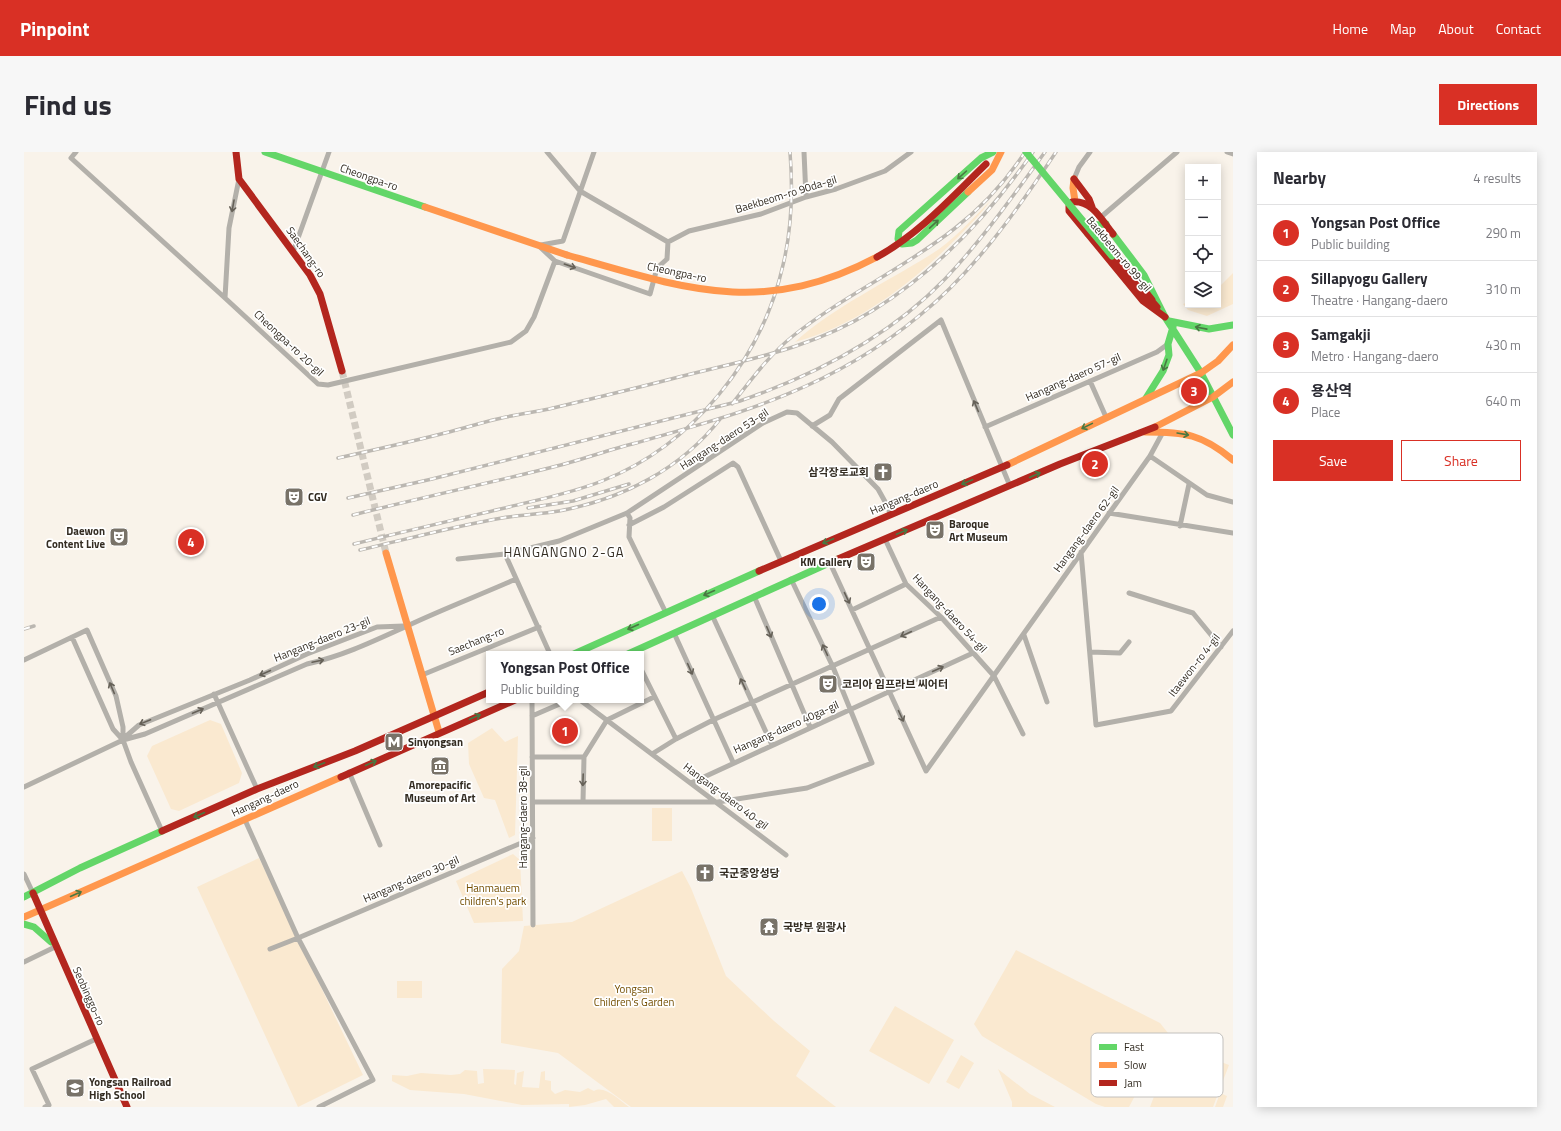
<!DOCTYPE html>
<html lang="en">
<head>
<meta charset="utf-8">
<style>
	:root { --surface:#fff; --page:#f7f7f7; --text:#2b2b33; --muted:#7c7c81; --line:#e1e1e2; --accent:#d93025 }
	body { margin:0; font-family:"Titillium Web","Noto Sans KR",sans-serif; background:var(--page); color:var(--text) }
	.controls { position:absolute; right:12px; top:12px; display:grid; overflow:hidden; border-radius:0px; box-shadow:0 2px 10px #0003 }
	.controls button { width:36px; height:36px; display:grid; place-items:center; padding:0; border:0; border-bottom:1px solid var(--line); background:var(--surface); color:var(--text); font:20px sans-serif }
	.you { position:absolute; left:795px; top:452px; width:14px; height:14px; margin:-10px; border:3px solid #fff; border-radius:50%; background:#1a73e8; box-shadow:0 0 0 6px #1a73e833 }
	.badge { display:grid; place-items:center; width:26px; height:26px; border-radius:50%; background:var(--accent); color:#fff; font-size:13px; font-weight:700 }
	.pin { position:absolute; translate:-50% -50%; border:2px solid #fff; box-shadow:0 1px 4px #0006 }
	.popup { position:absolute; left:462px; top:499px; width:158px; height:52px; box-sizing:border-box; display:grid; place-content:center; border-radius:0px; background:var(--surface); filter:drop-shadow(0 1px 3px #0005); font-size:13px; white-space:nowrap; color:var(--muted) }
	.popup b { font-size:15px; color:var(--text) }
	.popup::after { content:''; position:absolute; left:50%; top:100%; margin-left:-8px; border:8px solid transparent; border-top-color:var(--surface) }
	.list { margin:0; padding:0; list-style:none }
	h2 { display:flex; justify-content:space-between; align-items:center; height:52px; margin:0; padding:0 16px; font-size:17px }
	h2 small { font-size:13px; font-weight:400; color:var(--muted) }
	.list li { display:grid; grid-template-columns:26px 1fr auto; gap:12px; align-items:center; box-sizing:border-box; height:56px; padding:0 16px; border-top:1px solid var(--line) }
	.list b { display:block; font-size:15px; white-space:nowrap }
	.list p { margin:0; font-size:13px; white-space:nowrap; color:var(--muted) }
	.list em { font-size:13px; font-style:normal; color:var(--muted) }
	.actions { display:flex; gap:8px; padding:12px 16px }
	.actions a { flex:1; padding:9px 0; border:1px solid var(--accent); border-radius:0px; text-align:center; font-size:14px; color:var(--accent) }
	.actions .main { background:var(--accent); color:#fff }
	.icon { flex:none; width:22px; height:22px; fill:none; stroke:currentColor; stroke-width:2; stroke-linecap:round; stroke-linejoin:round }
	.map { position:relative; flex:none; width:1209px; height:955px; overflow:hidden; border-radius:0px }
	header { display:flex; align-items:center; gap:24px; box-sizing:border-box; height:56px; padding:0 20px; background:var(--accent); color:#fff }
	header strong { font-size:19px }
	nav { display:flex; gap:22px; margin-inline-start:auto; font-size:14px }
	.intro { display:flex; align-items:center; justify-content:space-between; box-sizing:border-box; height:96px; padding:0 24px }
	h1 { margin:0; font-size:28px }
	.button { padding:10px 18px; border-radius:0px; background:var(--accent); color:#fff; font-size:14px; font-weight:700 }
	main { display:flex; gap:24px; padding:0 24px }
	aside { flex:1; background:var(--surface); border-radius:0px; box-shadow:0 2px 10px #0003 }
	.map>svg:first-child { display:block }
	.green { fill:#fae9d0 }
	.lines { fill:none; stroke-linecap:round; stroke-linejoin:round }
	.secondary-tunnel { stroke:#d1cbc2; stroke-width:7; stroke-dasharray:7 3.5; stroke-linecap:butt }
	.street { stroke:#b3b0aa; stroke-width:5 }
	.fast { stroke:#63d668; stroke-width:7 }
	.slow { stroke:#ff974d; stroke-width:7 }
	.jam { stroke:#b3261e; stroke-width:7 }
	.rail-casing { stroke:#bbb7b1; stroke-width:3.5 }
	.rail { stroke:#fff; stroke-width:2; stroke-dasharray:6; stroke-linecap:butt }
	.fast-bridge { stroke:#63d668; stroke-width:7 }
	.slow-bridge { stroke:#ff974d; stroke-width:7 }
	.jam-bridge { stroke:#b3261e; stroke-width:7 }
	.oneway { stroke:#497842 }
	.oneway2 { stroke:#666158 }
	.labels { text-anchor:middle; stroke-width:3.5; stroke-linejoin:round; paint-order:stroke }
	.street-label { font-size:11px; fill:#332c22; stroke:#fff }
	.poi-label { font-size:11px; font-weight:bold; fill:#332c22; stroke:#fff; text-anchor:start }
	.park-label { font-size:11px; fill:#734e00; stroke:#fff }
	.quarter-label { font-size:13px; letter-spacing:1px; fill:#332c22; stroke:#fff }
	.key { fill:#fff; stroke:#c2c0bd; stroke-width:1 }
	.key-label { font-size:11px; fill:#332c22 }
</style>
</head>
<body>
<header>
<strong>Pinpoint</strong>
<nav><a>Home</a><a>Map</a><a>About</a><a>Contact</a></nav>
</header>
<div class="intro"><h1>Find us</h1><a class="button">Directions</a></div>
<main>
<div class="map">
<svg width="1209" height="955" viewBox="0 0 1209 955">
	<rect width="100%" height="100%" fill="#f9f3ea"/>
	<path class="green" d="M967,48C957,62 945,74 933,86C887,132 834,173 771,190C810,155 861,131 906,103C929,89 948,67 967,48Z
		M1209,121V152L1183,164L1164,158L1159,152L1164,150V153H1194V136Z
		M186,568L197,572L218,621L215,631L155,659L147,657L123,604L128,594Z
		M468,576L481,590L494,584L491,683L485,686L471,648L460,646L445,612L444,591Z
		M628,656H648V689H628Z
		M489,702L496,708L499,769L450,771L432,729Z
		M235,706L339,923L274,955L173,735Z
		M658,719L667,736L702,824L750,869L786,899L772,924L812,955H607L534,901L477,891L478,817L495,799L500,774L548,770Z
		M992,798L1136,871L1144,881L1105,955H1081L1072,952L958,884L950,872Z
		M373,829H398V846H373Z
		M871,854L930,888L905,932L845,899Z
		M1150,892L1205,913L1189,955H1126Z
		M937,903L950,911L935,937L922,930Z
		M459,917L491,918L490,932L492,933L493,921L500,919L498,935L515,936L517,920L521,919V928L527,929V938L531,942L541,938L556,940L564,936L570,939C581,933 595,948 605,955H590L582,947L561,953L545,955V952L498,953L440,942L386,938L368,929V923L383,924L397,921L427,923L436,922L441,918L453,919L454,932L460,931Z
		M974,917L1006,942L1031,955H988V950Z
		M1196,941L1203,944L1199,955H1191Z"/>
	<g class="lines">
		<path class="secondary-tunnel" d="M318,219L362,401"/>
		<path class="street" d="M52,0L47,6L201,146L294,232L304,233L487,190L502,179L510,165L531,109
			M523,0L556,39L644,90L665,79L737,62L782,45L812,37L861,19L887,0
			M780,0L782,45
			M1203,0L1209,2
			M1050,27L1055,15L1066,0
			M1077,65L1153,0
			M517,93L539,89L570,0
			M516,95L531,109L626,142L633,116L643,107L644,90
			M269,100L305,0
			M201,146L205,76L215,27
			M1066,229L1082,265
			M788,274L806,263L815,247L917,168L986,334
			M961,275L1133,200L1144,192
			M1126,304L1183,343L1209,350
			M603,361L606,366L605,385L642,461
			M1085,361L1209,381
			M605,373L640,355L709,311L714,315L757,409
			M1156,374L1165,332
			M861,387L882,432L917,465L970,524L999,582
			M1057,400L1072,573L1147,559L1209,479
			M481,402L526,502
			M434,407L481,402L535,389L603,361L739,271L763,260L773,261L808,290L854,337L864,355L866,362
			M806,411L902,619L1126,304L1139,280
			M1105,441L1169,461L1197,495
			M730,444L786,575
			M828,458L882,432
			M688,463L748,593
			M650,481L709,610
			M1000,483L1023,550
			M48,485L89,577L99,588
			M1066,500L1096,501L1105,490
			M0,508L63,478L92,544L99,575V588L107,610L138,679
			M617,517L652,587
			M398,523L515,475
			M190,542L233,637
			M508,548L509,773
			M556,548L762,703
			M508,564L545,548
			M99,587L115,573L226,528L283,502L353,475L380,474
			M628,602L652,587L689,568L917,465
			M508,605H560
			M325,620L356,693
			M667,631L949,501
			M0,635L99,588L121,582L283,512C319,504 350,489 383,474C419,457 456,443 492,427
			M509,650H694L783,636L848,611L809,515L767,427
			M559,650L560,605L583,568L630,545
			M221,668L274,786L246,797
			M0,722L9,741
			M0,810L31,795
			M21,955L25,953L8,917L72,887
			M295,955L349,928L274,786L509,686"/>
		<path class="fast" d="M241,0L401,55
			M944,40L893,88L888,91L878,92L874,87L875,79L957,6L969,0
			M1064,82L1071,73L1082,72
			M1089,82L1120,123L1141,165L1177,221L1209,283
			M1145,169L1185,177L1209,173
			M1122,246L1139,219L1145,203L1144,192L1149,175
			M550,502L735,419
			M604,502L814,407
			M0,745L56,716L138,679
			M0,772L10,775L27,790"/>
		<path class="slow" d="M1050,27L1049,36L1051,49
			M944,40L968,18L977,0
			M401,55L543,103
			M1131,275L1189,245L1209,230
			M1121,280C1161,280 1178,282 1209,308
			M983,313L1177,221L1194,209L1209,193
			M362,401L415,580
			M0,765L317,625"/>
		<path class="jam" d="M212,0L215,27L286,123L296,142L318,219
			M1050,27L1065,47L1068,55
			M1089,82C1077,67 1068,48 1048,50L1045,54V59L1119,149L1141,165
			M1091,101L1128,148
			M1088,104L1133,155
			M814,407L1036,312L1131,275
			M735,419L983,313
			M317,625L491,548
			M138,679L233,637L331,599L465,540
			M9,741L103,955"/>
		<defs>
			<path id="rail" d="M708,252C727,228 745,203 769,184C819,144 879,117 930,77C957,56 982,29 1001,0
				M314,306C350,298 386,290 421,281C442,276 462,269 482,265C496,262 511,260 525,257C567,247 609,237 651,226C720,208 785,198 848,159C913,119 965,63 1009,0
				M324,346L408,327L716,249C791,223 865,185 921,127C958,88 989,44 1021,0
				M504,356L549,349L605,332
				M329,363C395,346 462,332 529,315C557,308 584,298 612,291C718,261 808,236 895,164C949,121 994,57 1032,0
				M330,392C382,379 434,367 485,355C517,347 548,341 578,329C669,293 738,207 759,113C768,76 769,38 766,0
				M336,398C384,387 431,374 478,366C497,363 517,362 535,359C599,347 657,317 697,266
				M0,477L10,474"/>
		</defs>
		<use href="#rail" class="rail-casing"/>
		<use href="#rail" class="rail"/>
		<path class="fast-bridge" d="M1002,0L1088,104"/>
		<path class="slow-bridge" d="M543,103C659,136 738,166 853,105"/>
		<path class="jam-bridge" d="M853,105C895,82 928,45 962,12"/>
	</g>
	<defs><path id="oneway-shaft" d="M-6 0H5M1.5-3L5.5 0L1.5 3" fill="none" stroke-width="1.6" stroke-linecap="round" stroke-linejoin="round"/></defs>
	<g class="oneway">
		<use href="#oneway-shaft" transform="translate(938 23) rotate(138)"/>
		<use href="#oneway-shaft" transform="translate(910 72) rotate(-43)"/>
		<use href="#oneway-shaft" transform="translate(1177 176) rotate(-169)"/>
		<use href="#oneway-shaft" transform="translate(1141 213) rotate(109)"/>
		<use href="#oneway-shaft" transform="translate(1063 274) rotate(154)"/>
		<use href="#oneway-shaft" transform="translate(1159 282) rotate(10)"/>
		<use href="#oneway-shaft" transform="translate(1011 323) rotate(-24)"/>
		<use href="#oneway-shaft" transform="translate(943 330) rotate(157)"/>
		<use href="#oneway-shaft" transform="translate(878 380) rotate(-23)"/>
		<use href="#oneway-shaft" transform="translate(804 389) rotate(157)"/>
		<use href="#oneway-shaft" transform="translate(685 441) rotate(156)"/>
		<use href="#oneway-shaft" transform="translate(609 475) rotate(156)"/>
		<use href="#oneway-shaft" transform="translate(451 565) rotate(-23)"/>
		<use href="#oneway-shaft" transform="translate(347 611) rotate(-24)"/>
		<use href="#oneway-shaft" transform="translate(295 613) rotate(159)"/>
		<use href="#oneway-shaft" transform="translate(175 663) rotate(156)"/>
		<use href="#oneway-shaft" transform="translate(52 742) rotate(-24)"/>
	</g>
	<g class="oneway2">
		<use href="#oneway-shaft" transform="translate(209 54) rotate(100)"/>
		<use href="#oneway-shaft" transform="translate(546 114) rotate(19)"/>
		<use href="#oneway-shaft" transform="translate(952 254) rotate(-113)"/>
		<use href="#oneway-shaft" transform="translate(823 446) rotate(65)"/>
		<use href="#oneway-shaft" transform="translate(745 480) rotate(67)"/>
		<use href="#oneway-shaft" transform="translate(882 482) rotate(155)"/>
		<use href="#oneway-shaft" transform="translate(801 498) rotate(-115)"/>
		<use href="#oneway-shaft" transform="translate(294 509) rotate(-12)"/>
		<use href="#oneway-shaft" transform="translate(666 517) rotate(66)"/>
		<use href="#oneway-shaft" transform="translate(914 517) rotate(-24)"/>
		<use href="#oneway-shaft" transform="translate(241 521) rotate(156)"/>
		<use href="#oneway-shaft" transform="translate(719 532) rotate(-115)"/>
		<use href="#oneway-shaft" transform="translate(88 536) rotate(-113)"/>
		<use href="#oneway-shaft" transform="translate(174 559) rotate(-23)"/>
		<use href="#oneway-shaft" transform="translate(877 564) rotate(65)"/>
		<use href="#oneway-shaft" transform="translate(121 570) rotate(158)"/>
		<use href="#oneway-shaft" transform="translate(559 628) rotate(92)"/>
	</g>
	<defs>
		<symbol id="church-square" viewBox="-11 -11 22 22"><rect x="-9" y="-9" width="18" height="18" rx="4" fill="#787268" stroke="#fff"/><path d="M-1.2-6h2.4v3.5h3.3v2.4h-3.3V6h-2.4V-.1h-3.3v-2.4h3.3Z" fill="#fff"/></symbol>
		<symbol id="theatre-square" viewBox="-11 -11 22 22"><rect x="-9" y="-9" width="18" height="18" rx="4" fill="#787268" stroke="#fff"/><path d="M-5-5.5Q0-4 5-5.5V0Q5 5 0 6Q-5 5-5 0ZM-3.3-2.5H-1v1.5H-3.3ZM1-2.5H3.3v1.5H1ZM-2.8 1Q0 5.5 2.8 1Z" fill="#fff"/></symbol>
		<symbol id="metro-square" viewBox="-11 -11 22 22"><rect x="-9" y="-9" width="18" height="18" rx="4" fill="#787268" stroke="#fff"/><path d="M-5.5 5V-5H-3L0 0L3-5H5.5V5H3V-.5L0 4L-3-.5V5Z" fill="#fff"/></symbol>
		<symbol id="museum-square" viewBox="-11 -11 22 22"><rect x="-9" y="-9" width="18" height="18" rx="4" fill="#787268" stroke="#fff"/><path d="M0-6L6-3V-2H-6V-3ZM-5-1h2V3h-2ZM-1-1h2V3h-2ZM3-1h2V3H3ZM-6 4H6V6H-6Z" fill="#fff"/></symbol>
		<symbol id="temple-square" viewBox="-11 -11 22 22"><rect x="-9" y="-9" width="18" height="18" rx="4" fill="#787268" stroke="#fff"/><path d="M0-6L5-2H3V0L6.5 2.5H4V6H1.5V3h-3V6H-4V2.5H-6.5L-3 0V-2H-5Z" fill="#fff"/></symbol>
		<symbol id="school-square" viewBox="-11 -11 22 22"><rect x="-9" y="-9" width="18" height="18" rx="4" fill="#787268" stroke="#fff"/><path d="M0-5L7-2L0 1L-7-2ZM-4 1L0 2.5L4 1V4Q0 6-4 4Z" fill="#fff"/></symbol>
	</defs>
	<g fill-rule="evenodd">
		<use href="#church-square" x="848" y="309" width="22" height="22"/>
		<use href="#theatre-square" x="259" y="334" width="22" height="22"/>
		<use href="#theatre-square" x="900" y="367" width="22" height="22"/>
		<use href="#theatre-square" x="84" y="374" width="22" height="22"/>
		<use href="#theatre-square" x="831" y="399" width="22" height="22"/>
		<use href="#theatre-square" x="793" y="521" width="22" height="22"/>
		<use href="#metro-square" x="359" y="579" width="22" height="22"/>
		<use href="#museum-square" x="405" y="603" width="22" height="22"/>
		<use href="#church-square" x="670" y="710" width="22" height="22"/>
		<use href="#temple-square" x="734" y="764" width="22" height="22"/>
		<use href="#school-square" x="40" y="925" width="22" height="22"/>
	</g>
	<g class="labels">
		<g class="street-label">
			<text transform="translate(345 25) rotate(19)" y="4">Cheongpa-ro</text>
			<text transform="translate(762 42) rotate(-17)" y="4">Baekbeom-ro 90da-gil</text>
			<text transform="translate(282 100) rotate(55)" y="4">Saechang-ro</text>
			<text transform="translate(1095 102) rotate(50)" y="4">Baekbeom-ro 99-gil</text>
			<text transform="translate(653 120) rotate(12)" y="4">Cheongpa-ro</text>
			<text transform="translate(265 191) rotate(43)" y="4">Cheongpa-ro 20-gil</text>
			<text transform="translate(1049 225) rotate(-24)" y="4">Hangang-daero 57-gil</text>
			<text transform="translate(700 287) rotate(-33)" y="4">Hangang-daero 53-gil</text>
			<text transform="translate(880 345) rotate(-23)" y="4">Hangang-daero</text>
			<text transform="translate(1062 377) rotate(-54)" y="4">Hangang-daero 62-gil</text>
			<text transform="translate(926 461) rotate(47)" y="4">Hangang-daero 54-gil</text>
			<text transform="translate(298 487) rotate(-22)" y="4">Hangang-daero 23-gil</text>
			<text transform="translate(452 489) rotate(-22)" y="4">Saechang-ro</text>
			<text transform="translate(1170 513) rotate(-52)" y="4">Itaewon-ro 4-gil</text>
			<text transform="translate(762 575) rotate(-24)" y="4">Hangang-daero 40ga-gil</text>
			<text transform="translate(702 644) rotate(37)" y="4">Hangang-daero 40-gil</text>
			<text transform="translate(241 646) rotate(-25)" y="4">Hangang-daero</text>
			<text transform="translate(499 665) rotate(-90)" y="4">Hangang-daero 38-gil</text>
			<text transform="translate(387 727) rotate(-23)" y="4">Hangang-daero 30-gil</text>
			<text transform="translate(65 844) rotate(66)" y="4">Seobinggo-ro</text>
		</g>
		<g class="poi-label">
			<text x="845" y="324" text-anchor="end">삼각장로교회</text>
			<text x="284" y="349">CGV</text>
			<text x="925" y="376">Baroque<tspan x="925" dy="13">Art Museum</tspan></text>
			<text x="81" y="383" text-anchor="end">Daewon<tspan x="81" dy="13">Content Live</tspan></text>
			<text x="828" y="414" text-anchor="end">KM Gallery</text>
			<text x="818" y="536">코리아 임프라브 씨어터</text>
			<text x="384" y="594">Sinyongsan</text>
			<text x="416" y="637" text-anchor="middle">Amorepacific<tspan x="416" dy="13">Museum of Art</tspan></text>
			<text x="695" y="725">국군중앙성당</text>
			<text x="759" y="779">국방부 원광사</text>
			<text x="65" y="934">Yongsan Railroad<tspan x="65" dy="13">High School</tspan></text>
		</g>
		<g class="park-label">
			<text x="469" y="740">Hanmauem<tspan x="469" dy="13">children's park</tspan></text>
			<text x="610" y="841">Yongsan<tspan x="610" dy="13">Children's Garden</tspan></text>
		</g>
		<g class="quarter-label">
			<text x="540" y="405">HANGANGNO 2-GA</text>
		</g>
	</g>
	<rect x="1067" y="881" width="132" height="64" rx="6" class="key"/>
	<rect x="1075" y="892" width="18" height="6" fill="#63d668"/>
	<rect x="1075" y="910" width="18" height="6" fill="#ff974d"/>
	<rect x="1075" y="928" width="18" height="6" fill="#b3261e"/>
	<g class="key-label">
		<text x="1100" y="899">Fast</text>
		<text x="1100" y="917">Slow</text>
		<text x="1100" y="935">Jam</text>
	</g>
</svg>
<div class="controls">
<button>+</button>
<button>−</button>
<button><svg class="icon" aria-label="locate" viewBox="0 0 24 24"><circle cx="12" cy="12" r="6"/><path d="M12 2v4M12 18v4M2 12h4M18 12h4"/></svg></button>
<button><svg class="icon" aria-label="layers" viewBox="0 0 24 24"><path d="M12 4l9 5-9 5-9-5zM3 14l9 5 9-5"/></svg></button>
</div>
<div class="you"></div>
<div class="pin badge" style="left:541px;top:579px">1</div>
<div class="popup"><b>Yongsan Post Office</b>Public building</div>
<div class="pin badge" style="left:1071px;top:312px">2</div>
<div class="pin badge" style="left:1170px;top:239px">3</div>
<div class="pin badge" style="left:167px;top:390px">4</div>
</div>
<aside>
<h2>Nearby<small>4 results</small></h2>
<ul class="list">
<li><span class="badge">1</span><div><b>Yongsan Post Office</b><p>Public building</p></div><em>290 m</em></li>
<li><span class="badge">2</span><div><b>Sillapyogu Gallery</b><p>Theatre · Hangang-daero</p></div><em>310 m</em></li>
<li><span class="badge">3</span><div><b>Samgakji</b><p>Metro · Hangang-daero</p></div><em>430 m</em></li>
<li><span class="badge">4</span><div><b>용산역</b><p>Place</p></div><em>640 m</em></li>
</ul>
<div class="actions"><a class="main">Save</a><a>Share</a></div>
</aside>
</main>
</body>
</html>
